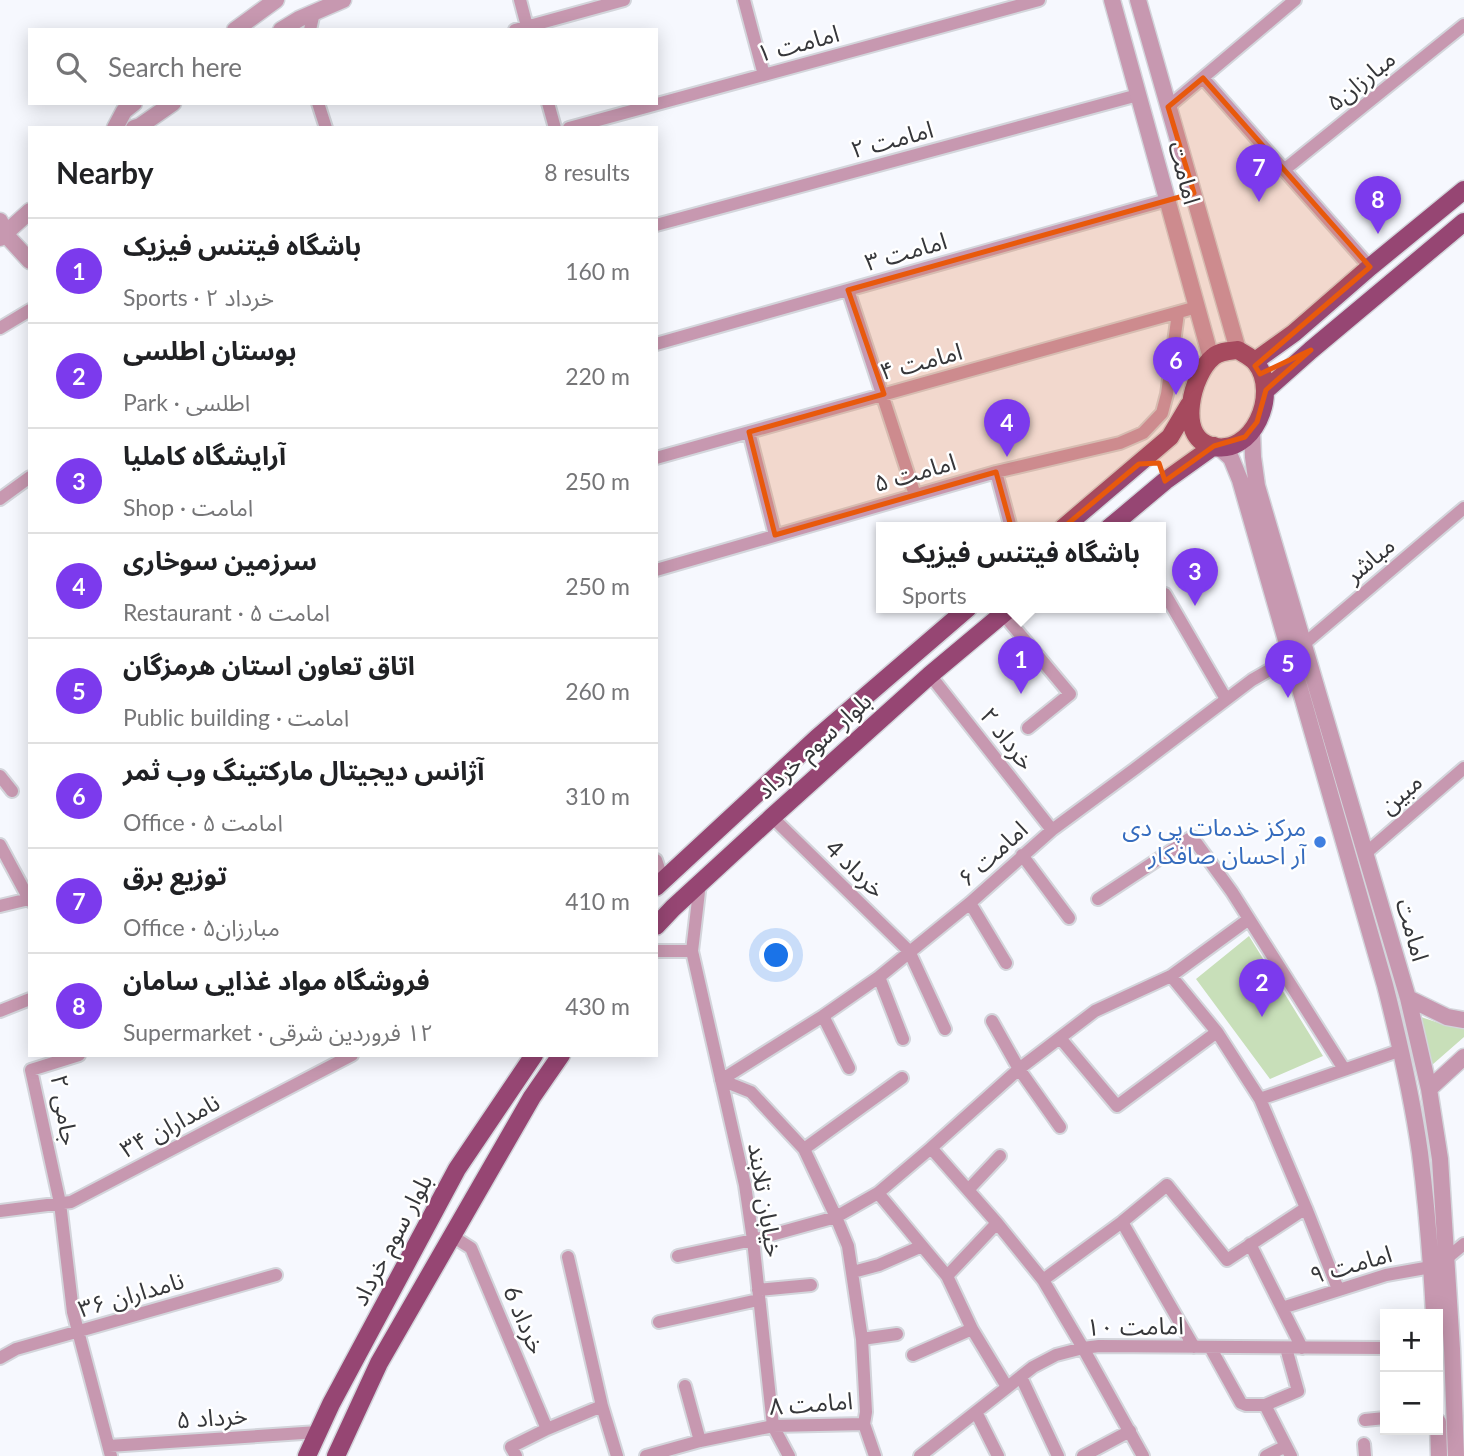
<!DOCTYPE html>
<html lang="en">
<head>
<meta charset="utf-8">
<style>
	:root { --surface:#fff; --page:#f2f2f2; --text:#202124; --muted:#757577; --line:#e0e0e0; --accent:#7c3aed }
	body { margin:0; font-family:Lato,"Noto Sans Arabic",sans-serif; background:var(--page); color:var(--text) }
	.controls { position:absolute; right:21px; bottom:21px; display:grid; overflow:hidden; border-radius:0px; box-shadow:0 4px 18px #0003 }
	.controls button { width:63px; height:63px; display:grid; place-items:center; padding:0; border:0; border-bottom:2px solid var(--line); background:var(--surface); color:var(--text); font:35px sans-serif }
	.you { position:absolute; left:777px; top:956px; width:24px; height:24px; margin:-18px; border:5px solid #fff; border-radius:50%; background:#1a73e8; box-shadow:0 0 0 10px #1a73e833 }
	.badge { display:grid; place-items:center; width:46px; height:46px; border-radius:50%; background:var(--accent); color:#fff; font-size:23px; font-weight:700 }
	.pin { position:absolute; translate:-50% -58px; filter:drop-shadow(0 2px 4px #0008) }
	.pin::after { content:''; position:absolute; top:37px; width:24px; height:21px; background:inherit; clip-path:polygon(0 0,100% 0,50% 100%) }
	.popup { position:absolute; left:876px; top:522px; width:290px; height:91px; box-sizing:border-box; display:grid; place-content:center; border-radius:0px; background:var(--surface); filter:drop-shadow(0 2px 5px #0005); font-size:23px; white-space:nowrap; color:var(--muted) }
	.popup b { font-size:26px; color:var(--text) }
	.popup::after { content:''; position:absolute; left:50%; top:100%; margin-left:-14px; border:14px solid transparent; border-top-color:var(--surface) }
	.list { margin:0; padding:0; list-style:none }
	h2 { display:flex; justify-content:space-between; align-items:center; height:91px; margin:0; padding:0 28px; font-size:30px }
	h2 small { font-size:23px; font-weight:400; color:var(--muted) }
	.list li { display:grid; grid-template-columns:46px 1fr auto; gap:21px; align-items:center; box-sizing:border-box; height:105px; padding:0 28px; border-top:2px solid var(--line) }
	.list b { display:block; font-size:26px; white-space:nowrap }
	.list p { margin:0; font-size:23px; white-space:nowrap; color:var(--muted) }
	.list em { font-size:23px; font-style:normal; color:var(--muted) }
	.icon { flex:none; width:38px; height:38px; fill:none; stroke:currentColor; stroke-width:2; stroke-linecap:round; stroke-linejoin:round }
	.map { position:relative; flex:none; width:1464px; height:1456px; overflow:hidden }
	.search { position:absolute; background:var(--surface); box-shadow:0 4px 18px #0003; left:28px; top:28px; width:630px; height:77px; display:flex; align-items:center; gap:18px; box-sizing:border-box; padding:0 24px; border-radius:0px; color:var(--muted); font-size:26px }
	.panel { position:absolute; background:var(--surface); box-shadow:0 4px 18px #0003; left:28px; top:126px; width:630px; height:931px; border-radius:0px }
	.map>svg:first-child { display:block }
	.green { fill:#c8dfb9 }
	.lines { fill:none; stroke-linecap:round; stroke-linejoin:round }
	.minor-casing { stroke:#d3d5db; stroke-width:16 }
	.tertiary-casing { stroke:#d3d5db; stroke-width:19 }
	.primary-casing { stroke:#d3d5db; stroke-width:21 }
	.minor { stroke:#c798b0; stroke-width:12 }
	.tertiary { stroke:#c798b0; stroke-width:16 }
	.primary { stroke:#964673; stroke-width:18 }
	.marked { fill:#e8590c; fill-opacity:0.2; stroke:#e8590c; stroke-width:5; stroke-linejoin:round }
	.shop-dot { fill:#3f7fe0; stroke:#fff; stroke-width:2.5 }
	.labels { text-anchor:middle; stroke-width:5; stroke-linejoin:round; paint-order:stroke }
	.street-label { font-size:24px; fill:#36373a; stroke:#fff }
	.shop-label { font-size:24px; fill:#366cbe; stroke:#fff; text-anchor:end }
</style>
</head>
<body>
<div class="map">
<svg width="1464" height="1456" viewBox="0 0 1464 1456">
	<rect width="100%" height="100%" fill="#f6f8fe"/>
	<path class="green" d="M1249,936L1323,1056L1270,1079L1196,979Z
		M1421,1017L1445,1025L1464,1027V1037L1432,1065Z"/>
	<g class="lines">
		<defs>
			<path id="minor" d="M520,0L528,30
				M744,0L764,75
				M310,30L314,12
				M515,30L624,0
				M1203,78L1370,267
				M318,103L326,128
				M548,103L555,128
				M1168,107L1295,0
				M569,128L1039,0
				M1284,170L1464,25
				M656,225L1138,95
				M848,290L915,495
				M0,328L30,310
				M656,344L1167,200
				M749,432L775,535
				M656,458L1197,307
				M996,472L1011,528
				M0,499L30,477
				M656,570L996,472L1120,443L1143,433L1162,413L1167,394L1178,313
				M1165,594L1226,699
				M1003,614L1070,694L1028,728
				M1304,644L1464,508
				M930,675L1052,830
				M0,776L12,791
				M772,817L909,951L945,1029
				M0,845L30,901
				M1366,853L1464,768
				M1022,855L1069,918
				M656,860L663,881
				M1098,899L1192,837L1232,892L1344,1069
				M970,903L1006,963
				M0,906L29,899
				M656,951H692L700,883
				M692,951L745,1185L753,1240L773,1426L789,1456
				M1171,976L1217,1032L1260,1099
				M879,977L903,1039
				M0,1011L30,999
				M823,1016L849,1068
				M992,1021L1019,1069L1060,1127
				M1060,1038L1117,1106L1217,1032
				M79,1055L31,1070L60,1203L73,1312L111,1456
				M721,1080L823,1016L879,977L970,903L1052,830L1136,768L1252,680L1292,657
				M721,1080L751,1092L804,1149L836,1217L848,1246L862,1339
				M931,1148L997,1223L1043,1280L1083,1348L1143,1456
				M804,1149L902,1078
				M968,1190L1000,1156
				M878,1193L947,1276L997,1223
				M1306,1208L1338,1289
				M0,1211L71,1202L352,1055
				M1122,1222L1194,1347
				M452,1236L471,1248L547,1429
				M1250,1244L1302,1348
				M678,1256L753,1240L836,1217L878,1193L931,1148L1019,1069L1095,1011L1171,976L1249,919
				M1446,1259L1464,1244
				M853,1272L879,1265L922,1246
				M947,1276L972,1329L1007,1387
				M1043,1280L1122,1222L1167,1185L1227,1260L1306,1208L1260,1099L1401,1050
				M758,1290L811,1285
				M1282,1308L1386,1275L1431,1267
				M659,1322L758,1300
				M1210,1347L1241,1403L1246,1405H1265
				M1286,1348L1298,1391L1265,1405L1291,1456
				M913,1355L972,1329
				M0,1358L16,1349L276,1275
				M1021,1377L1058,1456
				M685,1386L700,1441
				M602,1406L617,1456
				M976,1412L998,1456
				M1365,1420L1385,1418
				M864,1424L875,1456
				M1364,1444L1365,1456
				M109,1446L318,1432
				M516,1456L511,1447L547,1429L602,1406L568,1257
				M646,1456L700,1441L773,1426L864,1424L866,1412L862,1339L897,1334
				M920,1456L1033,1367L1056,1355L1083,1348L1099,1346L1385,1348
				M1083,1456L1130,1431
				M1266,1456L1286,1446"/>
			<path id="tertiary" d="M1112,0L1211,358
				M1138,0L1238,350
				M235,30L276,0
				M281,30L299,19L343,0
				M115,128L124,111L134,103
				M134,128L140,126L173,103
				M0,221L5,234L30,261
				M0,238L30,211
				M1252,430L1253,457L1257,486L1408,998L1429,1089L1440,1159L1452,1349L1456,1456
				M1220,448L1231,458L1240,480L1385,985C1399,1040 1412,1096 1420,1153C1427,1207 1431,1260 1434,1314
				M1408,998L1447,1017L1464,1020
				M1429,1089L1464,1057
				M1438,1422L1439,1456"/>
			<path id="primary" d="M1238,350C1244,354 1252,357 1256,363C1280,393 1253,458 1211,446C1176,436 1192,374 1213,357C1220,351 1229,351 1238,350Z
				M1255,361L1294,333L1370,267L1464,190
				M1266,390L1311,350L1464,222
				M1063,528L1170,437L1189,405
				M1109,528L1165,481L1214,446
				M656,887L817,738L968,608
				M656,926L673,908L772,817L930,675L1010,608
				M307,1456L331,1404L457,1169L534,1055
				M336,1456L379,1363L532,1097L561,1055"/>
		</defs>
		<use href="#minor" class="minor-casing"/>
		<use href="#tertiary" class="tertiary-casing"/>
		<use href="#primary" class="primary-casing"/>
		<use href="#minor" class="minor"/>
		<use href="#tertiary" class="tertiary"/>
		<use href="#primary" class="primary"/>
	</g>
	<path class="marked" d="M1203,78L1370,267L1255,366L1260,374L1311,350L1266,390L1257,422L1245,437L1214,446L1165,481L1159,463L1139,464L1021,563L996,472L775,535L749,432L884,394L848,290L1194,193L1168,107Z"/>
	<circle class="shop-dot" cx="1320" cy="842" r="7"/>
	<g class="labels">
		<g class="street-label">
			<text transform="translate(798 44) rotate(-15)" y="8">امامت ۱</text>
			<text transform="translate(1361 81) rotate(-39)" y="8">مبارزان۵</text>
			<text transform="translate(892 140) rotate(-15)" y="8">امامت ۲</text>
			<text transform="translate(1184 173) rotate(75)" y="8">امامت</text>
			<text transform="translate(906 252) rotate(-16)" y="8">امامت ۳</text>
			<text transform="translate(921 362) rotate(-15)" y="8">امامت ۴</text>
			<text transform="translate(915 473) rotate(-16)" y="8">امامت ۵</text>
			<text transform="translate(1370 560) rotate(-40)" y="8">مباشر</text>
			<text transform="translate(1007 739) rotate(52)" y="8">خرداد ۲</text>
			<text transform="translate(814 746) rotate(-42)" y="8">بلوار سوم خرداد</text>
			<text transform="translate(1401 794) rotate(-41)" y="8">مبین</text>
			<text transform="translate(993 854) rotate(-42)" y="8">امامت ۶</text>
			<text transform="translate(855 869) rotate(44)" y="8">خرداد 4</text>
			<text transform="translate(1412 930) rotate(74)" y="8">امامت</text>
			<text transform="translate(64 1110) rotate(81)" y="8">جامی ۲</text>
			<text transform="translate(170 1126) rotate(-28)" y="8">نامداران ۳۴</text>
			<text transform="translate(765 1200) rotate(81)" y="8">خیابان تلابند</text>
			<text transform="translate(392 1240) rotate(-62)" y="8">بلوار سوم خرداد</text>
			<text transform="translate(1351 1265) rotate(-16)" y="8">امامت ۹</text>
			<text transform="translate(131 1295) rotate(-16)" y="8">نامداران ۳۶</text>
			<text transform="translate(524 1320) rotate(67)" y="8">خرداد 6</text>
			<text transform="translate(1135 1327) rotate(-1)" y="8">امامت ۱۰</text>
			<text transform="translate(811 1404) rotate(-4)" y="8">امامت ۸</text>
			<text transform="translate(212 1418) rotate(-4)" y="8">خرداد ۵</text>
		</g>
		<g class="shop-label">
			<text x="1306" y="836">مرکز خدمات پی دی<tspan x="1306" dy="28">آر احسان صافکار</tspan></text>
		</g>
	</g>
</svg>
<div class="controls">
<button>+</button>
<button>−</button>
</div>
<div class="you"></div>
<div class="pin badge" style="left:1021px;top:694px">1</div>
<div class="popup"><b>باشگاه فیتنس فیزیک</b>Sports</div>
<div class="pin badge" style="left:1262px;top:1017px">2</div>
<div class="pin badge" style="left:1195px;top:606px">3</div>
<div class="pin badge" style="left:1007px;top:457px">4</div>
<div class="pin badge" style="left:1288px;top:698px">5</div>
<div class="pin badge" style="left:1176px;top:395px">6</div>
<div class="pin badge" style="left:1259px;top:202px">7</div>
<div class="pin badge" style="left:1378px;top:234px">8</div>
<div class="search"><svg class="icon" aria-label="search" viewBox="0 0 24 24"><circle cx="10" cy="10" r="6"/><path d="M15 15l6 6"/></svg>Search here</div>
<section class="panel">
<h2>Nearby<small>8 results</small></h2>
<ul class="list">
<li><span class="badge">1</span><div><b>باشگاه فیتنس فیزیک</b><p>Sports · خرداد ۲</p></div><em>160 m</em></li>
<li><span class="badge">2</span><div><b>بوستان اطلسی</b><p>Park · اطلسی</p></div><em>220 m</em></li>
<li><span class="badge">3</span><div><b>آرایشگاه کاملیا</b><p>Shop · امامت</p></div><em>250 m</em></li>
<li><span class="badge">4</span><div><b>سرزمین سوخاری</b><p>Restaurant · امامت ۵</p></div><em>250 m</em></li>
<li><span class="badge">5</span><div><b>اتاق تعاون استان هرمزگان</b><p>Public building · امامت</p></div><em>260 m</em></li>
<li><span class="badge">6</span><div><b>آژانس دیجیتال مارکتینگ وب ثمر</b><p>Office · امامت ۵</p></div><em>310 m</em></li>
<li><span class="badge">7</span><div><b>توزیع برق</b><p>Office · مبارزان۵</p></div><em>410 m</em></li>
<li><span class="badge">8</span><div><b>فروشگاه مواد غذایی سامان</b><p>Supermarket · ١٢ فروردین شرقی</p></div><em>430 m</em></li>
</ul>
</section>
</div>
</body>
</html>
